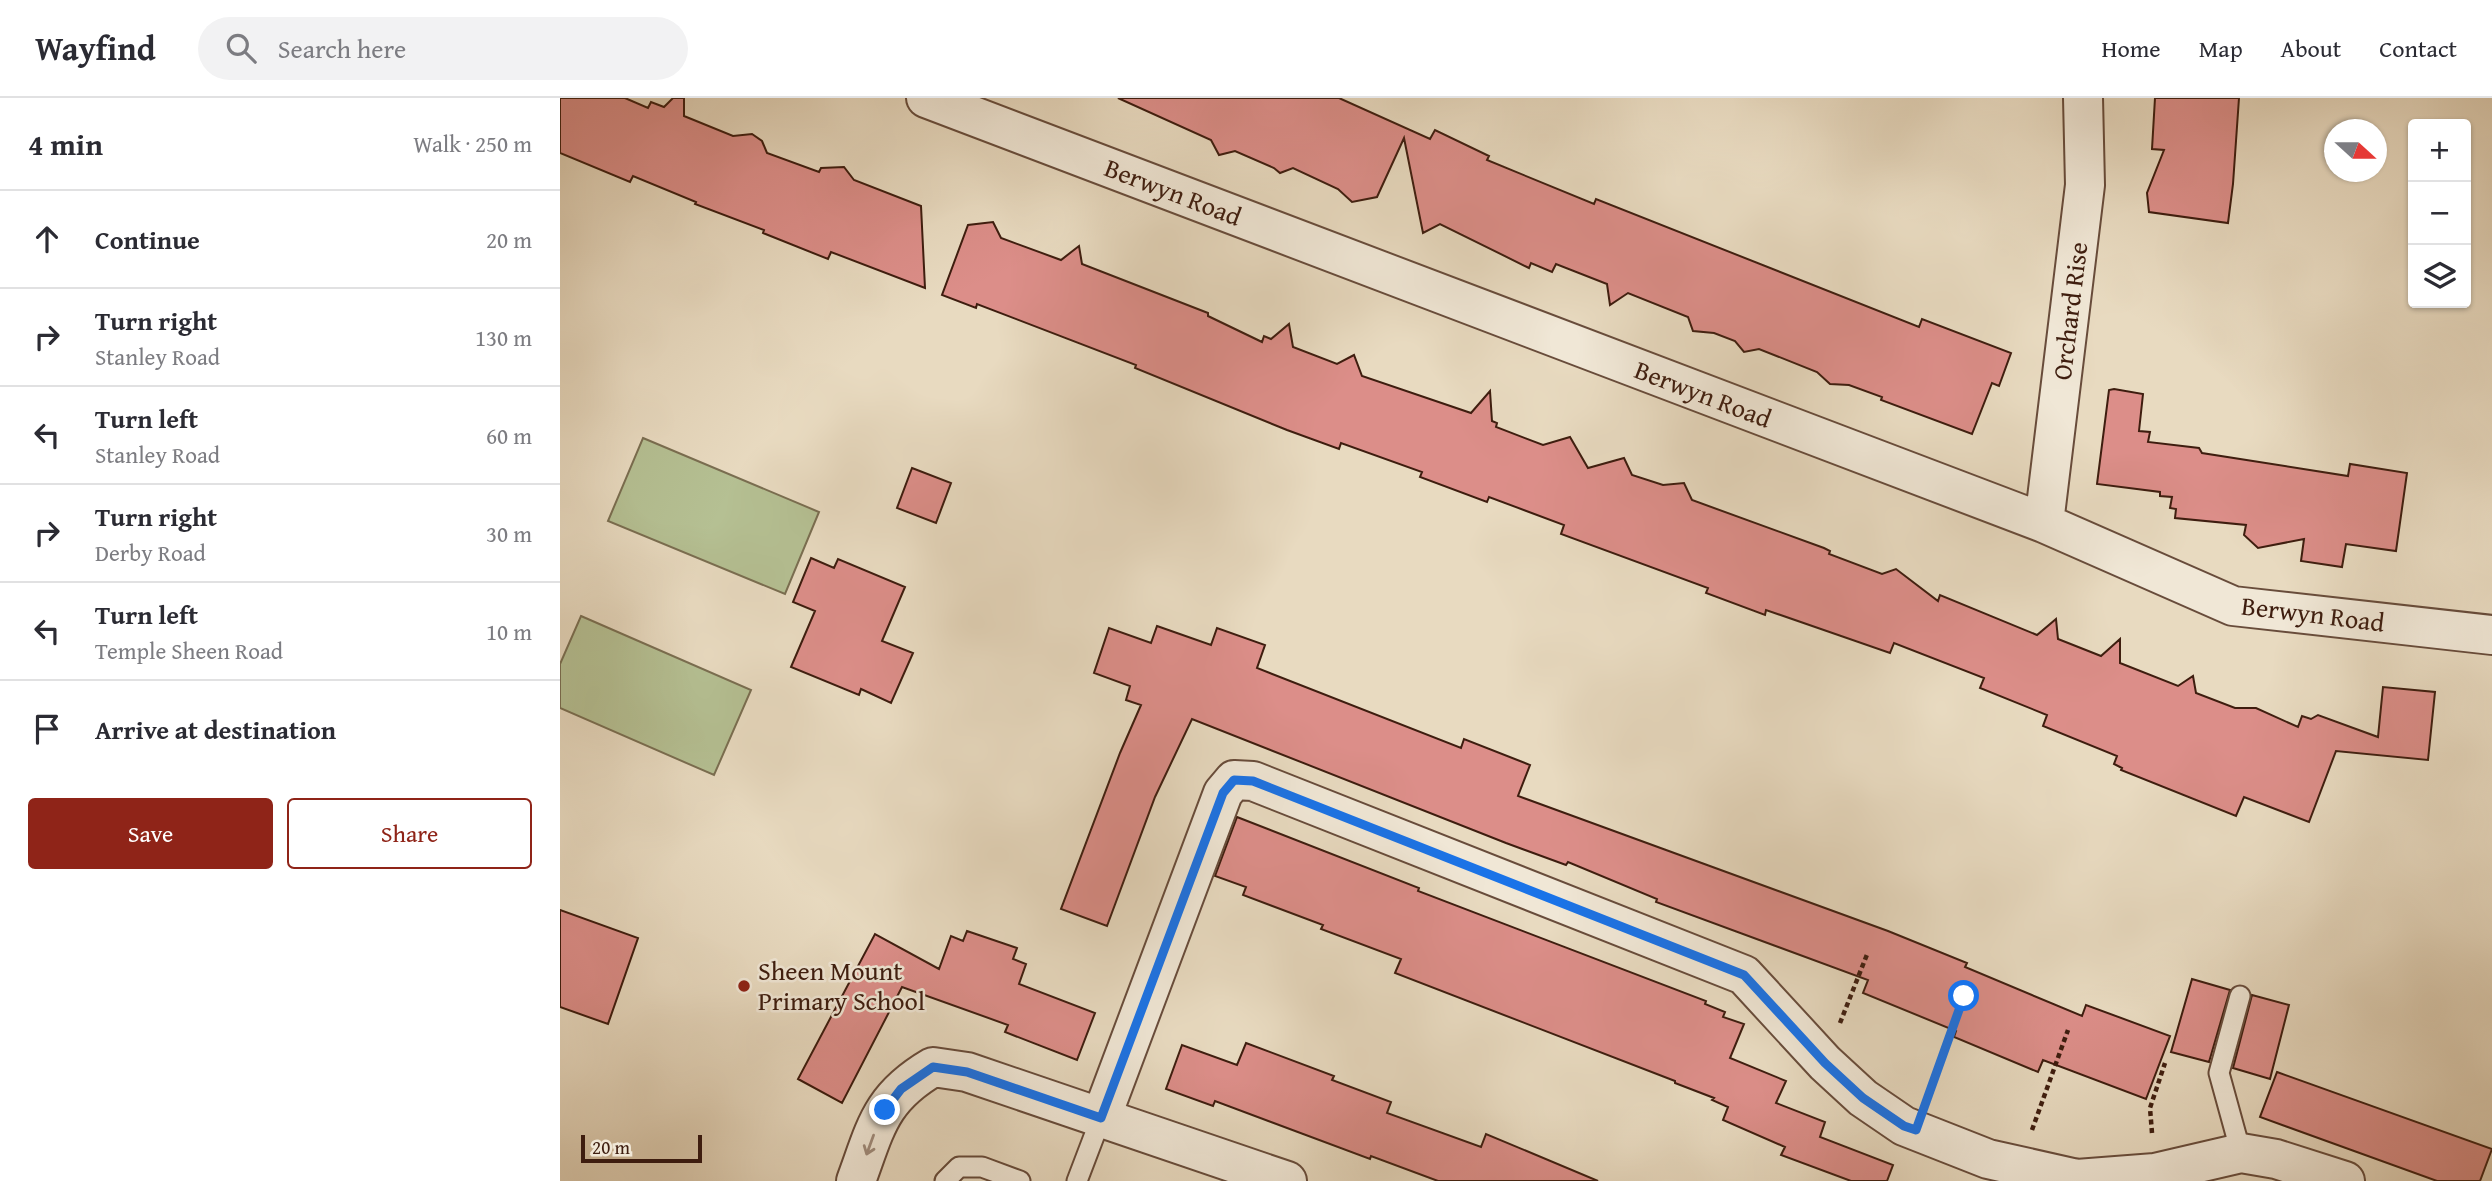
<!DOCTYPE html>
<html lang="en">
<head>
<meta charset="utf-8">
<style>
	:root { --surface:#fff; --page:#f2f2f3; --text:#2b2b33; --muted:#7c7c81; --line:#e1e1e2; --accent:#8f2418 }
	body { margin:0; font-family:"Gentium Book Plus",serif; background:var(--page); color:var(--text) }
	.controls { position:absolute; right:21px; top:21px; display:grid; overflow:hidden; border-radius:7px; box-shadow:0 2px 5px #0004 }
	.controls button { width:63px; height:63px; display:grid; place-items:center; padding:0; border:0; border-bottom:2px solid var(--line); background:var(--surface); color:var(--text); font:35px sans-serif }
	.compass { position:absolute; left:1764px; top:21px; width:63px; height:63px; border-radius:50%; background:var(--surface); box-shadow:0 2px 5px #0004; rotate:111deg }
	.scale { position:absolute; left:21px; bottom:18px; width:121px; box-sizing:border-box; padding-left:7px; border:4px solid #3e1d0f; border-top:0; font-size:19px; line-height:24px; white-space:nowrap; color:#3e1d0f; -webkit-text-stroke:5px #f0e7d6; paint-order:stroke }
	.stop { position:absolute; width:21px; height:21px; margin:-16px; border:5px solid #1a73e8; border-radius:50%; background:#fff }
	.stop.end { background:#1a73e8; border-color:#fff; box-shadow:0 2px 7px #0008 }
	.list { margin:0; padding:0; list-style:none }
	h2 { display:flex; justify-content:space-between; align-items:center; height:91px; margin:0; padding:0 28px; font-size:30px }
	h2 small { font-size:23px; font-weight:400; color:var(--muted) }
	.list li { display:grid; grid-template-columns:46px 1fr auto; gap:21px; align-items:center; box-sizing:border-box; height:98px; padding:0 28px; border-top:2px solid var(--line) }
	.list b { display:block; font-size:26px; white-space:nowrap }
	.list p { margin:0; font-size:23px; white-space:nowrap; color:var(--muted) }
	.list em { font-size:23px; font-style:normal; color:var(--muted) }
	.actions { display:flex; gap:14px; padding:21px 28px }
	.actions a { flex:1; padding:16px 0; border:2px solid var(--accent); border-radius:7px; text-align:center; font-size:24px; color:var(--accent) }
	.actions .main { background:var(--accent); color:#fff }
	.icon { flex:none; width:38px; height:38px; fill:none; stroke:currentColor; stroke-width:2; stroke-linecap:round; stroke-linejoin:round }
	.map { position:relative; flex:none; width:1932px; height:1083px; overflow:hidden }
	header { display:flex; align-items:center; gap:42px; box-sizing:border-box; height:98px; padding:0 35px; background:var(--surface); border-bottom:2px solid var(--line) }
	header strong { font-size:33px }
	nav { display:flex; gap:38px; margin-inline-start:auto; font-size:24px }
	.search { width:490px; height:63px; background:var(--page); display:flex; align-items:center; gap:18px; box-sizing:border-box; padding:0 24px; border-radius:38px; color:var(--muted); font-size:26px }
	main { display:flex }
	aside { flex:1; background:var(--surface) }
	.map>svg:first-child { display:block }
	.pitch { fill:#b5c093; stroke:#7a6e51; stroke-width:2 }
	.building { fill:#dc8e89; stroke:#3e1d0f; stroke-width:2 }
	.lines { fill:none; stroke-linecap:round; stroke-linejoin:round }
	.lane-casing { stroke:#684c3b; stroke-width:23 }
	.street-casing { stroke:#684c3b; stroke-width:42 }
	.path { stroke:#3e1d0f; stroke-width:4.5; stroke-dasharray:5 3.5; stroke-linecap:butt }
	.lane { stroke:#f0e7d6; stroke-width:19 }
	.street { stroke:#f0e7d6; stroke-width:38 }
	.oneway { stroke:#a08c7c }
	.route { stroke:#1a73e8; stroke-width:9 }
	.poi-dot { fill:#8f2418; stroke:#f0e7d6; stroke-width:2.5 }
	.labels { text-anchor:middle; stroke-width:5; stroke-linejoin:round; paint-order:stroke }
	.street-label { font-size:26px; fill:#3e1d0f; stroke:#f0e7d6 }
	.poi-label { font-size:26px; fill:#3e1d0f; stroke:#f0e7d6; text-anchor:start }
</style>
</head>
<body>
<header>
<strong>Wayfind</strong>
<div class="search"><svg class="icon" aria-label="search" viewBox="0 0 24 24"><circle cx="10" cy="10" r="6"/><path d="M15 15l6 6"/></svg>Search here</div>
<nav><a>Home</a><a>Map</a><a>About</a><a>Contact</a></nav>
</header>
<main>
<aside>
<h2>4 min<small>Walk · 250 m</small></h2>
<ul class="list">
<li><svg class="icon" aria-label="ahead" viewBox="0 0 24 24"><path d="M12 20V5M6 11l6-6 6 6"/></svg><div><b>Continue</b></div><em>20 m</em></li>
<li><svg class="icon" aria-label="right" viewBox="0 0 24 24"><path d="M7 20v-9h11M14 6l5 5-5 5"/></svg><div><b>Turn right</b><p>Stanley Road</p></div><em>130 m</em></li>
<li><svg class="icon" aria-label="left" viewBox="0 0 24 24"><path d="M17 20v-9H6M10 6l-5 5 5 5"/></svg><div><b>Turn left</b><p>Stanley Road</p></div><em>60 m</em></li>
<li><svg class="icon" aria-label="right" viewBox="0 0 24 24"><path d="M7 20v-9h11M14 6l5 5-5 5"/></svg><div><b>Turn right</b><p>Derby Road</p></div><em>30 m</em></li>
<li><svg class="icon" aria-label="left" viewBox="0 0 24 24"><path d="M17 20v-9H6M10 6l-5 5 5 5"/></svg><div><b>Turn left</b><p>Temple Sheen Road</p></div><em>10 m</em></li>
<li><svg class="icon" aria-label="arrive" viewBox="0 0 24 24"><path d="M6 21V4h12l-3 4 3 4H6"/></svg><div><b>Arrive at destination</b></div></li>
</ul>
<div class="actions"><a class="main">Save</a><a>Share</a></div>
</aside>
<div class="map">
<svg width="1932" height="1083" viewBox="0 0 1932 1083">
	<rect width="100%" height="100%" fill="#e8dac0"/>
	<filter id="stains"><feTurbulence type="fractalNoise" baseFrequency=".00286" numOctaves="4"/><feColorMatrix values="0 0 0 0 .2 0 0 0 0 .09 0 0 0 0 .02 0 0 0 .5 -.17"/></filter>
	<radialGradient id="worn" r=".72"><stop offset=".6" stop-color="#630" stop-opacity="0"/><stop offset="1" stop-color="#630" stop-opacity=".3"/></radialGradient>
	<path class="pitch" d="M83,340L259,414L225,496L48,423Z
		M21,518L191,592L154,677L0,610V566Z"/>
	<path class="building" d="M0,0H65L88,10L91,4L104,9L113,0H124V18L173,38L192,36L202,43L207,55L259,74L261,70L284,69L294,82L361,108L365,190L271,154L268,161L203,135L204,132L135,106L136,104L73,78L70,84L0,55Z
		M558,0H779L870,41L875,32L929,58L927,62L1034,106L1036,101L1359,229L1362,221L1451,255L1439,288L1432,285L1412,336L1321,302L1322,299L1289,287L1270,286L1257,274L1199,251L1184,254L1175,243L1154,235L1133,233L1128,219L1068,195L1050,207L1047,186L996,166L992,174L971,165L969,170L880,126L863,135L844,40L817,99L792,104L778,91L733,70L720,75L714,70L675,53L659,57L651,42Z
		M1595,0H1679L1673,86L1668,125L1589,114L1587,95L1604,52L1592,51Z
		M433,124L441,140L501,162L519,148L522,166L648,215V218L702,244L704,238L711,241L729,226L733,249L777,266L794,257L802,278L911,315L930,293L932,323L937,325L936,329L983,347L1010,339L1028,370L1064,360L1072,377L1103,387L1124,385L1132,402L1264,450L1270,453L1269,456L1322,476L1336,471L1378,503L1380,497L1477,537L1496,521L1498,541L1541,558L1560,541V565L1618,588L1633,578L1636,595L1675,610H1696L1738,629L1742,618L1751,621L1758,617L1818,639L1823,589L1875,594L1868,662L1776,653L1749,724L1684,699L1676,718L1561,672L1562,670L1554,666L1557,658L1483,628L1487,617L1420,590L1424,580L1334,545L1330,555L1206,512L1205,517L1146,495L1148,490L1001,436L1004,427L929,399L927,404L860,379L862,374L781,345L779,351L727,332L575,270L576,267L417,206L416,210L382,197L408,127Z
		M1554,291L1583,296L1579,333L1590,334L1588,344L1639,350L1642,355L1788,378L1790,366L1847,375L1836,453L1786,446L1782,469L1741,463L1744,441L1698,450L1684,437L1686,427L1615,420L1616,411L1610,410L1612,399L1600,398V394L1537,386L1549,292Z
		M352,370L391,385L376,425L337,410Z
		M251,460L274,470L278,461L345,489L322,543L353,555L331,605L301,591L299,597L231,569L255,513L233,504Z
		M597,528L651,547L657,530L705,547L697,570L901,650L904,641L970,667L958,698L1328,833L1407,865L1405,869L1522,918L1526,907L1610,938L1586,1001L1483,962L1478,974L1394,939L1396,933L1303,895L1308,882L1096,804L1097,801L1008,764L1006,767L946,745L632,621L595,699L547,828L501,811L560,655L581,607L566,602L570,588L534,575L549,530L591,545Z
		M677,719L859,790L858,793L1146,903L1145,906L1165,914L1163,919L1184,926L1170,960L1226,983L1216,1005L1265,1024L1260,1039L1333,1067L1327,1083H1291L1221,1057L1225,1049L1163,1022L1168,1009L1152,1002L1154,1000L1115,985V983L835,875L841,861L761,831L763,827L683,797L686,789L655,778Z
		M0,812L78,840L48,926L0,909Z
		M407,833L457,850L453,861L466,866L459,886L535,915L517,962L445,934L448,927L342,889L282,1005L238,981L315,836L379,871L391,838L403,843Z
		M1632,881L1670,892L1649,964L1611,954Z
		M1692,897L1729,907L1710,981L1673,970Z
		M686,945L774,978L772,982L831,1004L827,1015L921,1049L926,1036L1038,1083H878L811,1058L810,1061L655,1003L653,1008L606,991L622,947L677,967Z
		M1717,974L1932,1051L1920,1083H1877L1700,1019Z"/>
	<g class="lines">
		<defs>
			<path id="lane" d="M1680,898L1659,975L1681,1055
				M385,1083L399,1069H422L460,1083
				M517,1083L541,1020"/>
			<path id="street" d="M366,0L1484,425L1673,508L1932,537
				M1484,425L1525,87L1523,0
				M541,1020L663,695L674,682L693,683L1184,877L1265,965L1303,1000L1344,1028L1428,1061L1517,1081L1595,1075L1681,1055L1716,1061L1785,1083
				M296,1083C316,1029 320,1000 373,969L407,974L727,1083"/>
		</defs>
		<use href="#lane" class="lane-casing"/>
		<use href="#street" class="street-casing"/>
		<path class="path" d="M1280,925L1308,854
			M1370,995L1404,898
			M1472,1032L1508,932
			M1592,1035L1590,1010L1605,965"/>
		<use href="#lane" class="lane"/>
		<use href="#street" class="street"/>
	</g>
	<defs><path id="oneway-shaft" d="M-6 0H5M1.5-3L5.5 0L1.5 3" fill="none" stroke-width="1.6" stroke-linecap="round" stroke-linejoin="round" transform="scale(1.75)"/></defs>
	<use class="oneway" href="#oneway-shaft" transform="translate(310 1047) rotate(110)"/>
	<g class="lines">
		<path class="route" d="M325,1012L341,991L373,969L407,974L541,1020L663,695L674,682L693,683L1184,877L1265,965L1303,1000L1344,1028L1356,1032L1404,898"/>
	</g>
	<circle class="poi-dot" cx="184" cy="888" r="7"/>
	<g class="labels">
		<g class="street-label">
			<text transform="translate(613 94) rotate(21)" y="9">Berwyn Road</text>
			<text transform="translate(1510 213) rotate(-83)" y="9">Orchard Rise</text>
			<text transform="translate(1143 296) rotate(21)" y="9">Berwyn Road</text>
			<text transform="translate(1753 516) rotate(7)" y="9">Berwyn Road</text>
		</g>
		<g class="poi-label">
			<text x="198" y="882">Sheen Mount<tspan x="198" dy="30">Primary School</tspan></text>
		</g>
	</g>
	<rect width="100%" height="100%" filter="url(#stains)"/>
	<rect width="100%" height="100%" fill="url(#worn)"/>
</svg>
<div class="controls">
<button>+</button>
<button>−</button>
<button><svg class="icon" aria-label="layers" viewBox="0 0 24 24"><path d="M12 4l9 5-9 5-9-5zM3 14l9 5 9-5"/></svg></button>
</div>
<svg class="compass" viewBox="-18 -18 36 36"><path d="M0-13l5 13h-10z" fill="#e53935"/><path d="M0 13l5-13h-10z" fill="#7c7c81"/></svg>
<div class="scale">20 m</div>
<div class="stop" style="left:1404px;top:898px"></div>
<div class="stop end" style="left:325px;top:1012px"></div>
</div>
</main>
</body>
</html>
